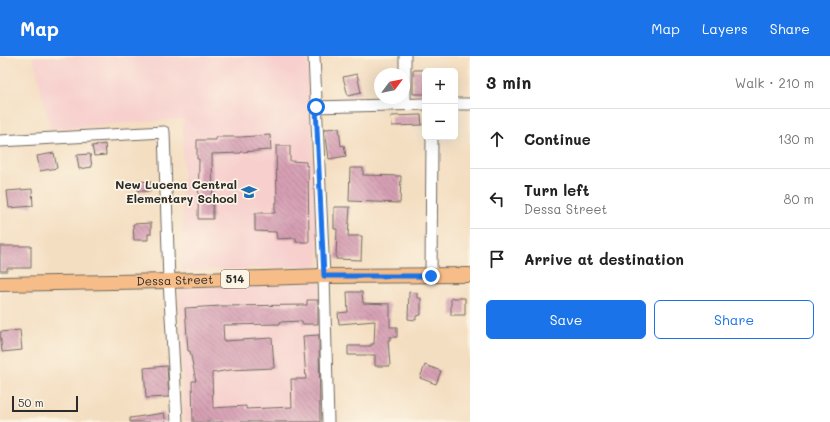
<!DOCTYPE html>
<html lang="en">
<head>
<meta charset="utf-8">
<style>
	:root { --surface:#fff; --page:#f2f2f2; --text:#222; --muted:#767676; --line:#e0e0e0; --accent:#1a73e8 }
	body { margin:0; font-family:Mali,sans-serif; background:var(--page); color:var(--text) }
	.controls { position:absolute; right:12px; top:12px; display:grid; overflow:hidden; border-radius:6px; box-shadow:0 4px 16px #0002 }
	.controls button { width:36px; height:36px; display:grid; place-items:center; padding:0; border:0; border-bottom:1px solid var(--line); background:var(--surface); color:var(--text); font:20px sans-serif }
	.compass { position:absolute; left:374px; top:12px; width:36px; height:36px; border-radius:50%; background:var(--surface); box-shadow:0 4px 16px #0002; rotate:58deg }
	.scale { position:absolute; left:12px; bottom:10px; width:66px; box-sizing:border-box; padding-left:4px; border:2px solid #2b2b2b; border-top:0; font-size:11px; line-height:14px; white-space:nowrap; color:#2b2b2b; -webkit-text-stroke:3px #fcf5e5; paint-order:stroke }
	.stop { position:absolute; width:12px; height:12px; margin:-9px; border:3px solid #1a73e8; border-radius:50%; background:#fff }
	.stop.end { background:#1a73e8; border-color:#fff; box-shadow:0 1px 4px #0008 }
	.list { margin:0; padding:0; list-style:none }
	h2 { display:flex; justify-content:space-between; align-items:center; height:52px; margin:0; padding:0 16px; font-size:17px }
	h2 small { font-size:13px; font-weight:400; color:var(--muted) }
	.list li { display:grid; grid-template-columns:26px 1fr auto; gap:12px; align-items:center; box-sizing:border-box; height:60px; padding:0 16px; border-top:1px solid var(--line) }
	.list b { display:block; font-size:15px; white-space:nowrap }
	.list p { margin:0; font-size:13px; white-space:nowrap; color:var(--muted) }
	.list em { font-size:13px; font-style:normal; color:var(--muted) }
	.actions { display:flex; gap:8px; padding:12px 16px }
	.actions a { flex:1; padding:9px 0; border:1px solid var(--accent); border-radius:6px; text-align:center; font-size:14px; color:var(--accent) }
	.actions .main { background:var(--accent); color:#fff }
	.icon { flex:none; width:22px; height:22px; fill:none; stroke:currentColor; stroke-width:2; stroke-linecap:round; stroke-linejoin:round }
	.map { position:relative; flex:none; width:470px; height:366px; overflow:hidden }
	header { display:flex; align-items:center; gap:24px; box-sizing:border-box; height:56px; padding:0 20px; background:var(--accent); color:#fff }
	header strong { font-size:19px }
	nav { display:flex; gap:22px; margin-inline-start:auto; font-size:14px }
	main { display:flex }
	aside { flex:1; background:var(--surface) }
	.map>svg:first-child { display:block }
	.built { fill:#f7d0cd }
	.building { fill:url(#building-back-hatch) }
	.lines { fill:none; stroke-linecap:round; stroke-linejoin:round }
	.minor-casing { stroke:#716a60; stroke-width:13 }
	.major-casing { stroke:#716a60; stroke-width:16 }
	.minor { stroke:#fff; stroke-width:11 }
	.major { stroke:#f7bd88; stroke-width:14 }
	.route { stroke:#1a73e8; stroke-width:5 }
	.labels { text-anchor:middle; stroke-width:3.5; stroke-linejoin:round; paint-order:stroke }
	.shield { fill:#fcf5e5; stroke:#6a6863; stroke-width:1 }
	.shield-label { font-size:11px; font-weight:bold; fill:#2b2b2b }
	.poi-label { font-size:12px; font-weight:bold; fill:#2b2b2b; stroke:#fcf5e5; text-anchor:end }
	.street-label { font-size:12px; fill:#2b2b2b; stroke:#fcf5e5 }
</style>
</head>
<body>
<header>
<strong>Map</strong>
<nav><a>Map</a><a>Layers</a><a>Share</a></nav>
</header>
<main>
<div class="map">
<svg width="470" height="366" viewBox="0 0 470 366">
	<defs>
		<pattern id="building-back-hatch" width="6" height="6" patternUnits="userSpaceOnUse"><rect width="6" height="6" fill="#d69fb4"/><path d="M-1 5l2 2M0 0l6 6M5-1l2 2" fill="none" stroke="#ae8293"/></pattern>
	</defs>
	<rect width="100%" height="100%" fill="#fcf5e5"/>
	<filter id="ink" filterUnits="userSpaceOnUse"><feTurbulence type="fractalNoise" baseFrequency=".025" numOctaves="2"/><feDisplacementMap in="SourceGraphic" scale="8" xChannelSelector="R" yChannelSelector="G"/><feConvolveMatrix kernelMatrix="1 2 1 2 8 2 1 2 1" color-interpolation-filters="sRGB"/></filter>
	<filter id="wash" filterUnits="userSpaceOnUse"><feTurbulence type="fractalNoise" baseFrequency=".012" numOctaves="4" result="noise"/><feDisplacementMap in="SourceGraphic" scale="16" xChannelSelector="R" yChannelSelector="G"/><feGaussianBlur stdDeviation="0.9" result="paint"/><feColorMatrix in="noise" values="0 0 0 0 0 0 0 0 0 0 0 0 0 0 0 0 0 1.4 0 .05"/><feComposite in="paint" operator="in"/></filter>
	<g filter="url(#wash)">
		<rect width="100%" height="100%" fill="#f4dec1"/>
		<path class="built" d="M33,0H307L319,210L182,215L183,63L50,73Z
			M320,226L322,366H185L179,232Z"/>
		<g id="blocks">
			<path class="building" d="M413,14H425V38H413Z
				M357,18L361,37L348,40L343,21Z
				M421,59L422,69L392,70L391,60Z
				M339,72L341,90L344,89L346,100L329,103L325,73Z
				M270,79L271,94L241,96V97L212,98L213,163H198L199,103H197V84H216V81H241Z
				M105,88L106,99L94,100L92,90Z
				M276,90H290V105L306,106V110H308L309,186H296V182L277,183L276,176L255,175V157H275V147H277Z
				M54,97L57,112L40,115L37,100Z
				M90,98L92,111L79,113L77,99Z
				M350,112H363V119L401,120L400,147L349,145Z
				M139,125L151,126V135H138Z
				M32,133L33,150L9,152L7,135Z
				M334,151H350L348,180H362L361,204L336,203L337,173H334Z
				M151,167V178H148V184H134L133,168Z
				M0,190H31V212H7V215H0Z
				M347,236H362L363,247L390,248V271H397V281H390V284H388L390,310H375V299H348V290H371V288H374L375,265L339,268L338,257L348,256Z
				M409,236L417,237V242H421V259L416,260V264L408,263Z
				M451,242H465V259H451Z
				M307,244H318V268H302V265L280,266V268L223,269L224,285L272,282L274,312L230,314L212,317L213,352L246,350V353L292,351L291,323H306L303,280L319,279L320,366H193L192,325H196L190,295H188L185,252L222,250L307,249Z
				M20,274L22,294L2,296L0,276Z
				M425,309L441,315L436,328L420,322Z
				M167,310L169,341L146,342L144,312Z
				M164,357L166,366H130V362Z"/>
		</g>
	</g>
	<g filter="url(#ink)">
		<use href="#blocks" fill-opacity="0" stroke="#716a60" stroke-width="1"/>
		<g class="lines">
			<defs>
				<path id="minor" d="M314,0L324,220L328,366
					M405,48V0
					M455,48H470
					M316,51L425,48
					M0,85L164,76L169,225L177,366
					M431,220L432,81"/>
				<g id="major">
					<path id="s1" d="M0,228L169,225L324,220L470,219"/>
				</g>
			</defs>
			<use href="#minor" class="minor-casing"/>
			<use href="#major" class="major-casing"/>
			<use href="#minor" class="minor"/>
			<use href="#major" class="major"/>
		</g>
	</g>
	<g class="lines" filter="url(#ink)">
		<path class="route" d="M316,51L324,220H431"/>
	</g>
	<defs>
		<symbol id="school-bare" viewBox="-9 -9 18 18"><path d="M0-5L7-2L0 1L-7-2ZM-4 1L0 2.5L4 1V4Q0 6-4 4Z" fill="#1f6fb2" stroke="#fcf5e5" stroke-width="2.5" paint-order="stroke"/></symbol>
	</defs>
	<g fill-rule="evenodd">
		<use href="#school-bare" x="238" y="125" width="22" height="22"/>
	</g>
	<g class="labels">
		<rect class="shield" x="221" y="214" width="28" height="18" rx="3"/>
		<g class="shield-label">
			<text x="235" y="227">514</text>
		</g>
		<g class="poi-label">
			<text x="237" y="133">New Lucena Central<tspan x="237" dy="14">Elementary School</tspan></text>
		</g>
		<g class="street-label">
			<text dy="4" stroke="none"><textPath href="#s1" startOffset="175">Dessa Street</textPath></text>
		</g>
	</g>
</svg>
<div class="controls">
<button>+</button>
<button>−</button>
</div>
<svg class="compass" viewBox="-18 -18 36 36"><path d="M0-13l5 13h-10z" fill="#e53935"/><path d="M0 13l5-13h-10z" fill="#767676"/></svg>
<div class="scale">50 m</div>
<div class="stop" style="left:316px;top:51px"></div>
<div class="stop end" style="left:431px;top:220px"></div>
</div>
<aside>
<h2>3 min<small>Walk · 210 m</small></h2>
<ul class="list">
<li><svg class="icon" aria-label="ahead" viewBox="0 0 24 24"><path d="M12 20V5M6 11l6-6 6 6"/></svg><div><b>Continue</b></div><em>130 m</em></li>
<li><svg class="icon" aria-label="left" viewBox="0 0 24 24"><path d="M17 20v-9H6M10 6l-5 5 5 5"/></svg><div><b>Turn left</b><p>Dessa Street</p></div><em>80 m</em></li>
<li><svg class="icon" aria-label="arrive" viewBox="0 0 24 24"><path d="M6 21V4h12l-3 4 3 4H6"/></svg><div><b>Arrive at destination</b></div></li>
</ul>
<div class="actions"><a class="main">Save</a><a>Share</a></div>
</aside>
</main>
</body>
</html>
